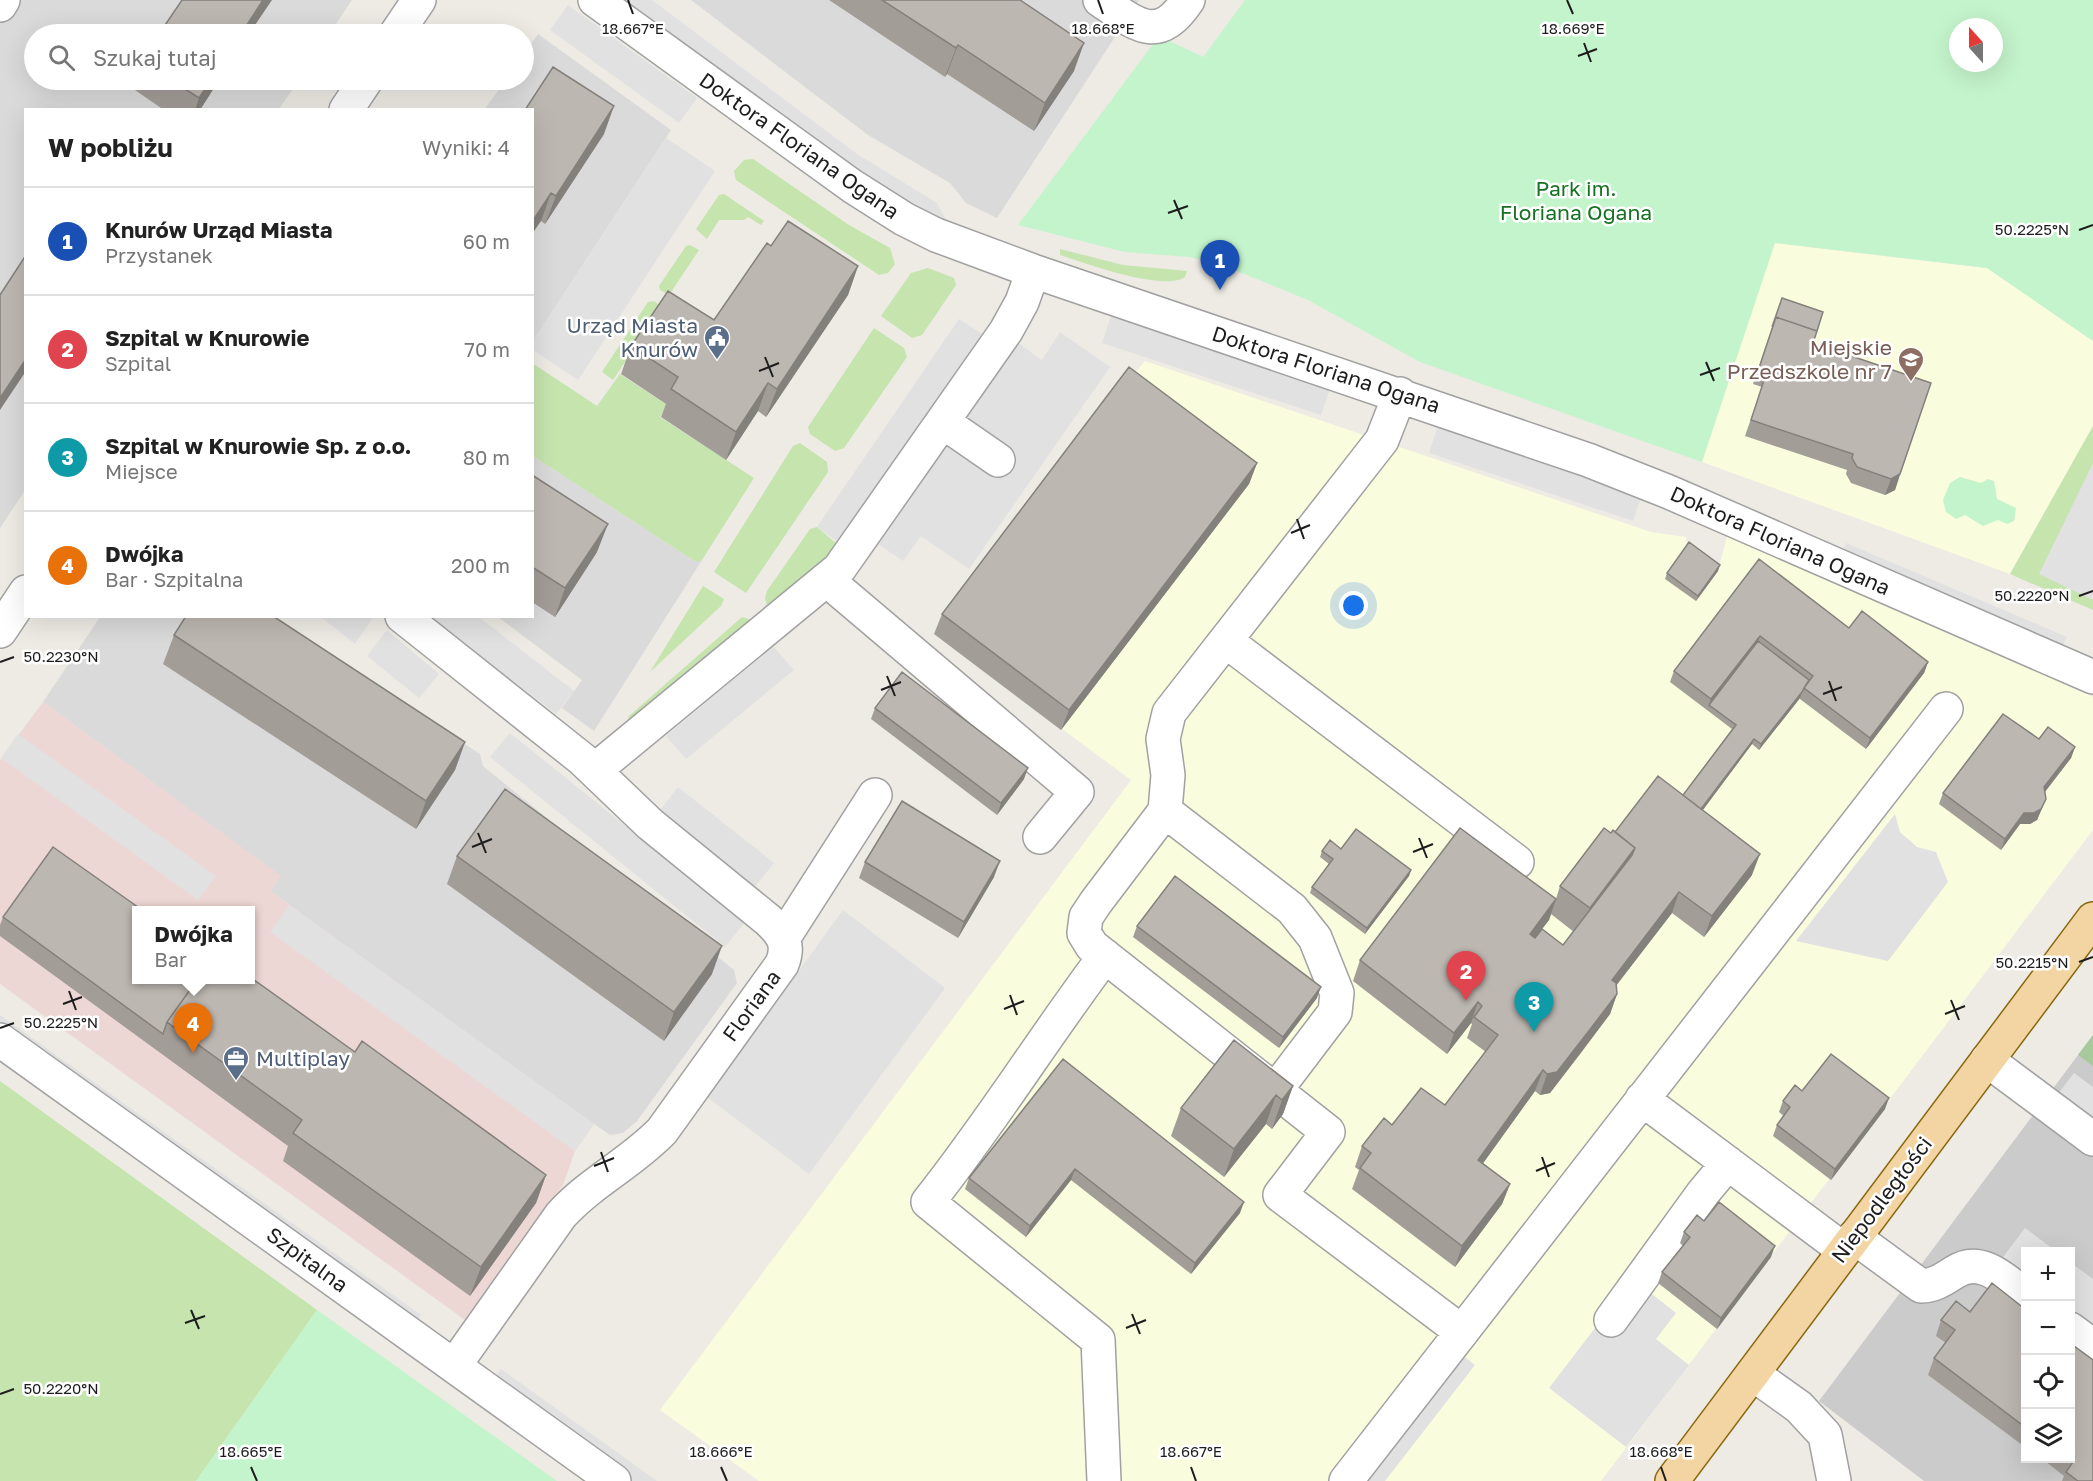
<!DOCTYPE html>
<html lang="pl">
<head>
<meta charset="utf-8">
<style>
	:root { --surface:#fff; --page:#f2f2f2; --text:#222; --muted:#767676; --line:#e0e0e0; --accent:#db2777 }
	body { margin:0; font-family:"Golos Text",sans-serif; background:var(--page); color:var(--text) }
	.controls { position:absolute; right:18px; bottom:18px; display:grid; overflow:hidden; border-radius:0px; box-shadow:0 6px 24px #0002 }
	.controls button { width:54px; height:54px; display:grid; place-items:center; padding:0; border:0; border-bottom:2px solid var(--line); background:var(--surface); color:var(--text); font:30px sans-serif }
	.compass { position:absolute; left:1949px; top:18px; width:54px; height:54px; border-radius:50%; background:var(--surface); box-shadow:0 6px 24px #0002; rotate:339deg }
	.you { position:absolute; left:1354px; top:606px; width:21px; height:21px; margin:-15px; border:4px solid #fff; border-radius:50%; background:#1a73e8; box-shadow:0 0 0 9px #1a73e833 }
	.badge { display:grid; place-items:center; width:39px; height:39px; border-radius:50%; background:var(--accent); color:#fff; font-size:20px; font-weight:700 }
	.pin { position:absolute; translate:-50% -50px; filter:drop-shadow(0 2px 3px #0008) }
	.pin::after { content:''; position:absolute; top:32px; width:21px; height:18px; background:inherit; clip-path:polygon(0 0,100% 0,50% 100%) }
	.popup { position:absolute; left:132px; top:906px; width:123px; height:78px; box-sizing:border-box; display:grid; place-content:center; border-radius:0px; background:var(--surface); filter:drop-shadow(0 2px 4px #0005); font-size:20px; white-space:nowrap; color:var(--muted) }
	.popup b { font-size:22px; color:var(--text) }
	.popup::after { content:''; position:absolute; left:50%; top:100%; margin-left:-12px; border:12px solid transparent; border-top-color:var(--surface) }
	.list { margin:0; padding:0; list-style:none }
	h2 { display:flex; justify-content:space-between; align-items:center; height:78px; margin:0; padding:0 24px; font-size:26px }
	h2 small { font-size:20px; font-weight:400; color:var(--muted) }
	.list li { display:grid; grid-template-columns:39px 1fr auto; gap:18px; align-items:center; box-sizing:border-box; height:108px; padding:0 24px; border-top:2px solid var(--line) }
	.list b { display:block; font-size:22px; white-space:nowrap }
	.list p { margin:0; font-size:20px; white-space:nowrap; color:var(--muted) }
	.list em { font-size:20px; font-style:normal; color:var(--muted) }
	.icon { flex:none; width:33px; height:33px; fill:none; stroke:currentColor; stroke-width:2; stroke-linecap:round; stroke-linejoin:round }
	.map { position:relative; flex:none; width:2093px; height:1481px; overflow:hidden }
	.search { position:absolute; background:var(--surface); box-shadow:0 6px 24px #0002; left:24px; top:24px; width:510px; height:66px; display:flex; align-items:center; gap:15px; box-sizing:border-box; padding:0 21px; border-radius:33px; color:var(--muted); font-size:22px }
	.panel { position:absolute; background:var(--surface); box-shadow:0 6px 24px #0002; left:24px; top:108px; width:510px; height:510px; border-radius:0px }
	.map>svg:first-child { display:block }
	.residential { fill:#dbdada }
	.commercial { fill:#edd7d4; fill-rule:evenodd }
	.education { fill:#fafcde }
	.religious { fill:#cbcbcb; fill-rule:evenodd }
	.grass { fill:#c5e4ae }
	.forest { fill:#a7c99c }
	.park { fill:#c4f4cb; fill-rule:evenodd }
	.parking { fill:#e1e1e1 }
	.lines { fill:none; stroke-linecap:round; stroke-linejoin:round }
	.minor-casing { stroke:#a1a1a1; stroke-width:36 }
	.major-casing { stroke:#89670d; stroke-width:36 }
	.minor { stroke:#fff; stroke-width:33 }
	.major { stroke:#f3d5a3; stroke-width:33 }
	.wall { fill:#a39d98; fill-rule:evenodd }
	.shaded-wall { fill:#84807c }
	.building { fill:#bdb7b1; stroke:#84807c; stroke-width:1.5 }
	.ticks { fill:none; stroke:#1d1d1d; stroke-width:2 }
	.labels { text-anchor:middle; stroke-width:5; stroke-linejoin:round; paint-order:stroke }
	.street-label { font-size:21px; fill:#1d1d1d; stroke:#fff }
	.park-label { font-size:21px; fill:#157222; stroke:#fff }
	.service-label { font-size:21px; fill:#4e5e75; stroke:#fff; text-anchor:end }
	.education-label { font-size:21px; fill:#785e54; stroke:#fff; text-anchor:end }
	.ticks-label { font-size:15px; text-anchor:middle; fill:#1d1d1d; stroke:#fff; stroke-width:5; stroke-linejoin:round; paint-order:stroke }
</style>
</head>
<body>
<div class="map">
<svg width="2093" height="1481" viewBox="0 0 2093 1481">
	<rect width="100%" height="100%" fill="#edebe4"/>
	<path class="residential" d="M0,0H352L329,34H34V80H299L279,109L26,110L25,490L0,528Z
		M691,0H1139L997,218L966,203L950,183L868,135Z
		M538,34L671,130L533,341L532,110H484L506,80H524V54Z
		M533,456L693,560L698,562L702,560L594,731L562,708L582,680L498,617L532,616Z
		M100,617H268L480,754L483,766L734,970L737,983L637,1121L623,1133L610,1135L594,1124L270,891L280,876L43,702Z"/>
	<path class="commercial" d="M43,702L281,876L270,891L594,1124L575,1151L563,1185L465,1320L0,984V760ZM136,910H250V980H136Z"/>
	<path class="education" d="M1774,243L1987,268L2093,341V426L2010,574L1702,462Z
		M1145,361L1651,532L1686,537L1687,548L1718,571L1727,536L2093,697V830L1601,1481H759L660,1410L1131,780L934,634L1122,388Z"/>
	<path class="religious" d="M2093,1035V1481H1924L1819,1401ZM2026,1252H2070V1458H2026Z"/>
	<path class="grass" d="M753,159L849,225L890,248L895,264L888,273L879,275L736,180L734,171L744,160Z
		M724,194L764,221L761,225L748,217L744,220H719L707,239L696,229L719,195Z
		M690,245L699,250L669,295L660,290L659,286L686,246Z
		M1060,249L1123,265L1187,271L1185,277C1163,292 1085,263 1060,255Z
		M928,268L954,278L956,285L922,335L912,338L881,316L911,273Z
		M654,301L662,307L613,380L602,372L648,302Z
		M874,328L904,348L907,357L844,448L835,451L810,434L808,427Z
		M532,363L597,406L620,374L667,405L660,417L754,478L702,560L698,562L693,560L533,456Z
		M2093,426V610L2010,574Z
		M800,443L827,462L828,472L746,593L714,572L793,446Z
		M817,527L837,544L825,561L768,609L765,598L767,591L810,529Z
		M703,586L724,599L721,606L650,672Z
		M742,617L754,621L627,725L629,716Z
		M0,1081L317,1310L196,1481H0Z"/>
	<path class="forest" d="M2093,1035V1066L2078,1055Z"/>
	<path class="park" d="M1245,0H2093V341L1987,268L1775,243L1702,462L1420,362L1308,300L1220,264L1189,257L1125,252L1018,225L1159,36L1203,57ZM1958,27H1994V63H1958Z
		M1960,477L1981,483L1988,479L1994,481L1997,499L2016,508L2014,521L2007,524L1998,520L1983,526L1965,515L1956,519L1946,512L1943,500L1950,483Z
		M317,1310L557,1481H196Z"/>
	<path class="parking" d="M626,0H652L857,154L937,203L949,226L886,191L798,129Z
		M568,5L697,98L679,123L550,30Z
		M666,138L715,171L578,380L533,350V341Z
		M1111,316L1330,389L1321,415L1102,343Z
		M959,319L984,335L841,544L817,527Z
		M1060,332L1110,367L969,569L921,536L903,561L878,544L1018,343L1042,360Z
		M1438,425L1641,498L1633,521L1429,453Z
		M2093,463V600L2039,574Z
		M1846,543L2067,637L2061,650L1841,555Z
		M321,617H369L372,619L355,644Z
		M430,617H479L574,691L556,714Z
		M387,630L439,674L419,698L367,656Z
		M773,646L794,670L686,759L666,736Z
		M510,733L745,922L725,947L490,757Z
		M18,734L216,876L198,900L1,758Z
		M678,787L774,863L753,889L658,813Z
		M1895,814L1900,832L1917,847L1936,852L1948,882L1888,961L1796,941Z
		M289,905L594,1124L575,1151L270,932Z
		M843,910L945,988L809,1174L707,1097Z
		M0,1015L421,1315L412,1328L0,1034Z
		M2074,1073L2093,1087V1128L2054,1099Z
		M2025,1228L2056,1251L2026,1252L2025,1286L1997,1265Z
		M2070,1262L2093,1279V1337L2071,1320Z
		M1643,1287L1676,1313L1656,1339L1689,1365L1626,1447L1549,1388L1605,1315Z
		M1456,1350L1475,1365L1385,1481H1354Z
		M501,1369L657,1481H632L493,1381Z"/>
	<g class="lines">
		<defs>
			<path id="minor" d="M595,0L852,186L904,219L936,235L1033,271L1588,460L1669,492L2093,677
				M1100,0C1136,24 1158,46 1188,0
				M0,5L3,0
				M396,34L419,0
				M346,110L366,80
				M943,422L998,460
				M827,580L1077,792L1040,837
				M402,616L582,759L650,824L768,920C783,934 790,944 782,964L662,1131C631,1163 591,1182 561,1215L454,1366
				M0,631L26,592
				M1226,641L1517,862
				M595,770L839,569L1006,331L1022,302L1033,271
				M1165,811L1096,902L1086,917L1084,933L1092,946L1328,1132L1280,1195L1462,1332
				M784,937L875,795
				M0,1040L614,1481
				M1987,1060L2093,1139
				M1275,1091L1335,1012L1337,993L1315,938L1292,909L1165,811L1168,775L1163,739L1169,713L1382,440L1400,394
				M1642,1099L1844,1250
				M1854,1237L1921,1286C1934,1286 1944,1279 1955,1272C1981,1255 2005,1280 2026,1296
				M1611,1320L1703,1193L1728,1163
				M2070,1329L2093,1346
				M1753,1374L1799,1407L1825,1435L1834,1481
				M1104,1481L1098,1340L928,1202C991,1123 1044,1037 1105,956
				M1346,1481L1946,709"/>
			<path id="major" d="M1672,1481L2093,919"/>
		</defs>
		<use href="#minor" class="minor-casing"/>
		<use href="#major" class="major-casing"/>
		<use href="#minor" class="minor"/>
		<use href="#major" class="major"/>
	</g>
	<path class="wall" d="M829,0H1020L1074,71L1034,131L947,74L945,77Z
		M135,80H219L200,110H164L132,88Z
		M532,110L604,134L545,224L541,221Z
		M771,246L858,266L848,295L766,417L758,411L726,460L661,417L666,404L621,374L631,346L714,320Z
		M1782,298L1813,343L1931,383L1895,490L1885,495L1851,483L1846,474L1847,470L1745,436L1762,387L1753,384Z
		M1257,463L1249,484L1061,730L934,634L942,614Z
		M532,475L597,552L555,617L532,602Z
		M1759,559L1849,628L1928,662L1924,673L1866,749L1800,699V698L1759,750L1752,744L1703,810L1752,875L1704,937L1672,913L1616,986L1617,994L1610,1014L1581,1053L1550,1093L1540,1095L1535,1091L1483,1163L1510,1184L1502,1204L1455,1267L1352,1189L1359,1170L1355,1167L1362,1146L1392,1125L1445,1105L1486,1052L1467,1038L1472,1024L1471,1023L1447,1054L1353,981L1360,960L1556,899L1560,886L1611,833L1683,795L1732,729L1670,682L1674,671ZM1551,914L1574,932L1563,945L1535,938L1549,920Z
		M1718,571L1696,601L1665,579L1667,573Z
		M174,635L465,742L455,770L416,829L163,664Z
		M875,708L1024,779L997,815L871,719Z
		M2039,739L2075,747L2071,758L2045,792L2046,799L2037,820L2030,824H2020L2001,850L1939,804L1943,793Z
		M1341,849L1411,870L1409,876L1365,934L1310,893L1312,887L1329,864L1320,857L1322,851Z
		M457,856L712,974L664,1041L447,884Z
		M865,862L994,877L958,938L859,878Z
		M136,910L546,1175L536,1203L470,1296L283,1161L288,1146L0,936V925L3,917Z
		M1137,926L1317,998L1279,1048L1133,937Z
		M1063,1059L1240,1213L1191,1274L1071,1180L1026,1237L965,1189L969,1178Z
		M1293,1086L1283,1114L1272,1129L1266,1124L1224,1177L1171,1136L1181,1108Z
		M1802,1091L1885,1109L1831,1180L1773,1136L1777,1125L1784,1116L1779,1112L1783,1101Z
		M1704,1221L1771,1257L1717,1329L1658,1283L1662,1272L1683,1246L1680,1243L1684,1232Z
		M2025,1309V1447L1928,1375L1934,1358L1946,1343L1936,1336L1941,1320L1970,1312Z
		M2041,1458H2070L2093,1481H2062L2064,1476Z"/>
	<path class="shaded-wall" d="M263,0H272L249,34H241Z
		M1084,43L1074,71L1034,131L1045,103Z
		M958,45L947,74L945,77L956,48Z
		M211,80H219L200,110H195L199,98Z
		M614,106L604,134L545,224L556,196Z
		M551,193L541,221L532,234V222Z
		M858,266L848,295L766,417L777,389Z
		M26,359V371L0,410V398Z
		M768,383L758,411L726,460L736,432Z
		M1257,463L1249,484L1061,730L1069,710Z
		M1900,474L1895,490L1885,495L1891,479Z
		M608,524L597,552L555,617L565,588Z
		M1720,565L1718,571L1696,601L1698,596Z
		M1760,636L1756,647L1709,705L1711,699Z
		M1928,662L1924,673L1866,749L1870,738Z
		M1802,692L1800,698L1759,750L1761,744Z
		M1754,739L1752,744L1690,827L1692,821Z
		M465,742L455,770L416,829L426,801Z
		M2075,747L2071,758L2040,798L2044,787Z
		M1028,768L1024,779L997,815L1001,803Z
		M2046,799L2037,820L2030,824H2020L2001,850L2005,839L2024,813Z
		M1635,848L1625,876L1580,936L1590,908Z
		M1760,854L1752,875L1704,937L1712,916Z
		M1000,861L994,877L958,938L964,922Z
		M1411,870L1409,876L1365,934L1367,928Z
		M1679,892L1672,913L1604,1001L1612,980Z
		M1556,899L1549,920L1522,955L1530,934Z
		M722,946L712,974L664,1041L674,1012Z
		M1321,987L1317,998L1279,1048L1283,1037Z
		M1617,994L1610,1014L1550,1093L1540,1095L1547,1074Z
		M1478,1002L1471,1023L1447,1054L1454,1033Z
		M1543,1070L1535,1091L1471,1180L1478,1160Z
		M1293,1086L1283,1114L1272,1129L1282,1100Z
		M1276,1095L1266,1124L1224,1177L1234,1149Z
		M1889,1098L1885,1109L1831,1180L1835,1169Z
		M1075,1169L1071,1180L1026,1237L1030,1226Z
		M546,1175L536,1203L470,1296L481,1267Z
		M1510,1184L1502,1204L1455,1267L1462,1246Z
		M1244,1202L1240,1213L1191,1274L1195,1263Z
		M1775,1246L1771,1257L1717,1329L1721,1318Z"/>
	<path class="building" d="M182,0H263L241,34H159Z
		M882,0H1020L1084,43L1045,103L958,45L956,48Z
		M553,67L614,106L556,196L551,193L532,222V110H525Z
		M171,80H211L199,98Z
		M788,221L858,266L777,389L768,383L736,432L671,389L678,377L631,346L668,291L714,320L767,243L771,246Z
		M26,255V359L0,398V295Z
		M1782,298L1823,312L1817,331L1776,317L1772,327Z
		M1776,317L1817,331L1813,343L1931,383L1900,474L1891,479L1857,467L1852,458L1853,454L1751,420L1767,371L1759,368Z
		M1129,367L1257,463L1069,710L942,614Z
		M532,475L608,524L565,588L532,567Z
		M1689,542L1720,565L1698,596L1667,573Z
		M1759,559L1849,628L1862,611L1928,662L1870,738L1804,688L1813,676L1760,636L1711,699L1674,671Z
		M186,616H273L465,742L426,801L174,635Z
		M1758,641L1809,680L1804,688L1802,692L1761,744L1754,739L1701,809L1683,795L1736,725L1709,705Z
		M902,672L1028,768L1001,803L875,708Z
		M2003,714L2039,739L2048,727L2075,747L2044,787L2046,799L2041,809L2034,813H2024L2005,839L1943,793Z
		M1658,776L1760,854L1712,916L1679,892L1612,980L1616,983L1617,994L1588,1032L1557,1072L1547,1074L1543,1070L1478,1160L1510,1184L1462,1246L1360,1168L1371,1153L1362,1146L1384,1118L1392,1125L1421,1088L1445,1105L1498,1035L1474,1017L1482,1006L1478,1002L1454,1033L1360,960L1460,828L1556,899L1530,934L1535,938L1542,929L1563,945L1632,855L1635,848L1615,832Z
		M505,789L722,946L674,1012L457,856Z
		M902,801L1000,861L964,922L865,862Z
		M1604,828L1611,833L1613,830L1635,848L1590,908L1560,886Z
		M1356,829L1411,870L1367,928L1312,887L1333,859L1322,851L1330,840L1341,849Z
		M53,847L142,910H136V980H197L167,1022L163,1034L3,917Z
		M1175,876L1321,987L1283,1037L1137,926Z
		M250,977L355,1052L362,1041L546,1175L481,1267L293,1133L302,1120L167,1022L197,980H250Z
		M1234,1040L1293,1086L1282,1100L1276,1095L1234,1149L1181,1108Z
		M1831,1054L1889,1098L1835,1169L1777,1125L1790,1107L1783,1101L1795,1085L1802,1091Z
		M1063,1059L1244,1202L1195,1263L1075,1169L1030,1226L969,1178Z
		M1719,1202L1775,1246L1721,1318L1662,1272L1690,1237L1684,1232L1697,1215L1704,1221Z
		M1992,1283L2025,1309V1427L1934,1358L1955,1330L1941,1320L1956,1301L1970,1312Z
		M2070,1343L2093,1360V1481H2078L2066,1472L2073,1462L2068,1458H2070Z"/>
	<path class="ticks" d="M628,0L633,14M1098,0L1103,14M1567,0L1573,14M1584,43L1591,62M1578,56L1597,49M1174,200L1182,219M1168,213L1188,206M2079,230L2093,225M765,357L773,377M1706,362L1714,381M759,371L779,363M1700,375L1720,368M1297,519L1304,539M1291,533L1310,525M2079,596L2093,591M0,662L14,657M887,676L895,696M1829,681L1836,701M881,690L901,682M1823,694L1842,687M478,833L486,853M1419,838L1427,858M472,847L492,839M1413,852L1433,844M2079,962L2093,957M69,991L76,1010M1010,995L1017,1015M1951,1000L1959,1020M63,1004L82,997M1004,1009L1024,1001M1945,1014L1965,1006M0,1028L14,1023M601,1152L608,1172M1542,1157L1549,1177M594,1166L614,1158M1536,1171L1555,1163M191,1310L199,1329M1132,1314L1140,1334M185,1323L205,1316M1126,1328L1146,1320M0,1394L14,1389M251,1467L257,1481M721,1467L727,1481M1191,1467L1196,1481M1661,1467L1666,1481"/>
	<defs>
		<symbol id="civic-pin" viewBox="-11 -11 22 30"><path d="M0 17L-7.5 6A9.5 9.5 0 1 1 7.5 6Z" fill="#5c6f8a" stroke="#fff"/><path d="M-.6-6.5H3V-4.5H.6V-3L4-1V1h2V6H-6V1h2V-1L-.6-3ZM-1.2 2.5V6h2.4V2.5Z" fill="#fff"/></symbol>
		<symbol id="school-pin" viewBox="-11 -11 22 30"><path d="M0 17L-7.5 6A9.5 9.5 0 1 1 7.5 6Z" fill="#8d6e63" stroke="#fff"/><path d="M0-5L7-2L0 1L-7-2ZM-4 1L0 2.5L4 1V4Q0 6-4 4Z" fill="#fff"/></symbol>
		<symbol id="office-pin" viewBox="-11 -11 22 30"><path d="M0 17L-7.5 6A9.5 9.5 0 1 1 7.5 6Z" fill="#5c6f8a" stroke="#fff"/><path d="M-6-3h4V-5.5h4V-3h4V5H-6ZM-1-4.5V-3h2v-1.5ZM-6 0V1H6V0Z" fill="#fff"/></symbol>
	</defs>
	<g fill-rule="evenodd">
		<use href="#civic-pin" x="702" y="323" width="30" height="40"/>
		<use href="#school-pin" x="1896" y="345" width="30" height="40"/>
		<use href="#office-pin" x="221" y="1044" width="30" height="40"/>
	</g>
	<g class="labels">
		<g class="street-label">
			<text transform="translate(799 146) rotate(35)" y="7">Doktora Floriana Ogana</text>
			<text transform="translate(1326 370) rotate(18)" y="7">Doktora Floriana Ogana</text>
			<text transform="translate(1780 541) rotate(24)" y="7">Doktora Floriana Ogana</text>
			<text transform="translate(752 1006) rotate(-54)" y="7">Floriana</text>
			<text transform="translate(1882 1200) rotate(-53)" y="7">Niepodległości</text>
			<text transform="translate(307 1260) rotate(36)" y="7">Szpitalna</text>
		</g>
		<g class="park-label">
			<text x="1576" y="196">Park im.<tspan x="1576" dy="24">Floriana Ogana</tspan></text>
		</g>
		<g class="service-label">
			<text x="698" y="333">Urząd Miasta<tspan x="698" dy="24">Knurów</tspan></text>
			<text x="256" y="1066" text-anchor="start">Multiplay</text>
		</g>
		<g class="education-label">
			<text x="1892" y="355">Miejskie<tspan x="1892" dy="24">Przedszkole nr 7</tspan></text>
		</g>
	</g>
	<g class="ticks-label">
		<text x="633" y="34">18.667°E</text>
		<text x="1103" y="34">18.668°E</text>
		<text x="1573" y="34">18.669°E</text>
		<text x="2032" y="235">50.2225°N</text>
		<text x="2032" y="601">50.2220°N</text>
		<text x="61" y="662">50.2230°N</text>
		<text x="2032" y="968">50.2215°N</text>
		<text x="61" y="1028">50.2225°N</text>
		<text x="61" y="1394">50.2220°N</text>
		<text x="251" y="1457">18.665°E</text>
		<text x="721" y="1457">18.666°E</text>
		<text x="1191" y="1457">18.667°E</text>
		<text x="1661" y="1457">18.668°E</text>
	</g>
</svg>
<div class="controls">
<button>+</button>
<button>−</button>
<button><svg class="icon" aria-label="locate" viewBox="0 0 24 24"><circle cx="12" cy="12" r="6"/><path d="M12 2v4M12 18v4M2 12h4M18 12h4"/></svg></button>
<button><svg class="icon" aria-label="layers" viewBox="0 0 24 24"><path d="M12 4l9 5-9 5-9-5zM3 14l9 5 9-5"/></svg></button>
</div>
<svg class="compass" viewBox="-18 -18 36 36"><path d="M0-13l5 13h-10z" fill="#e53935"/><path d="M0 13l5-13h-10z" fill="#767676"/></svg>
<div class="you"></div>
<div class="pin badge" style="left:1220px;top:290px;background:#1a4fb4">1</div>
<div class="pin badge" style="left:1466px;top:1001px;background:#e0444e">2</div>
<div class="pin badge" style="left:1534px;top:1032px;background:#0f9aa8">3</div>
<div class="pin badge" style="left:193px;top:1053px;background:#e8710a">4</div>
<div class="popup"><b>Dwójka</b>Bar</div>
<div class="search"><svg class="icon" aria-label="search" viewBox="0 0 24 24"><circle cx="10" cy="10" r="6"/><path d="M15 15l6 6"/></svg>Szukaj tutaj</div>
<section class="panel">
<h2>W pobliżu<small>Wyniki: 4</small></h2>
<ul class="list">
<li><span class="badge" style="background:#1a4fb4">1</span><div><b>Knurów Urząd Miasta</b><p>Przystanek</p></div><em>60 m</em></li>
<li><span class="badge" style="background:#e0444e">2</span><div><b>Szpital w Knurowie</b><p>Szpital</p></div><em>70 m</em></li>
<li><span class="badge" style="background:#0f9aa8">3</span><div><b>Szpital w Knurowie Sp. z o.o.</b><p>Miejsce</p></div><em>80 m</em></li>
<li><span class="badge" style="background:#e8710a">4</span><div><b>Dwójka</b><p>Bar · Szpitalna</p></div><em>200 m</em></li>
</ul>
</section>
</div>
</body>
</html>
